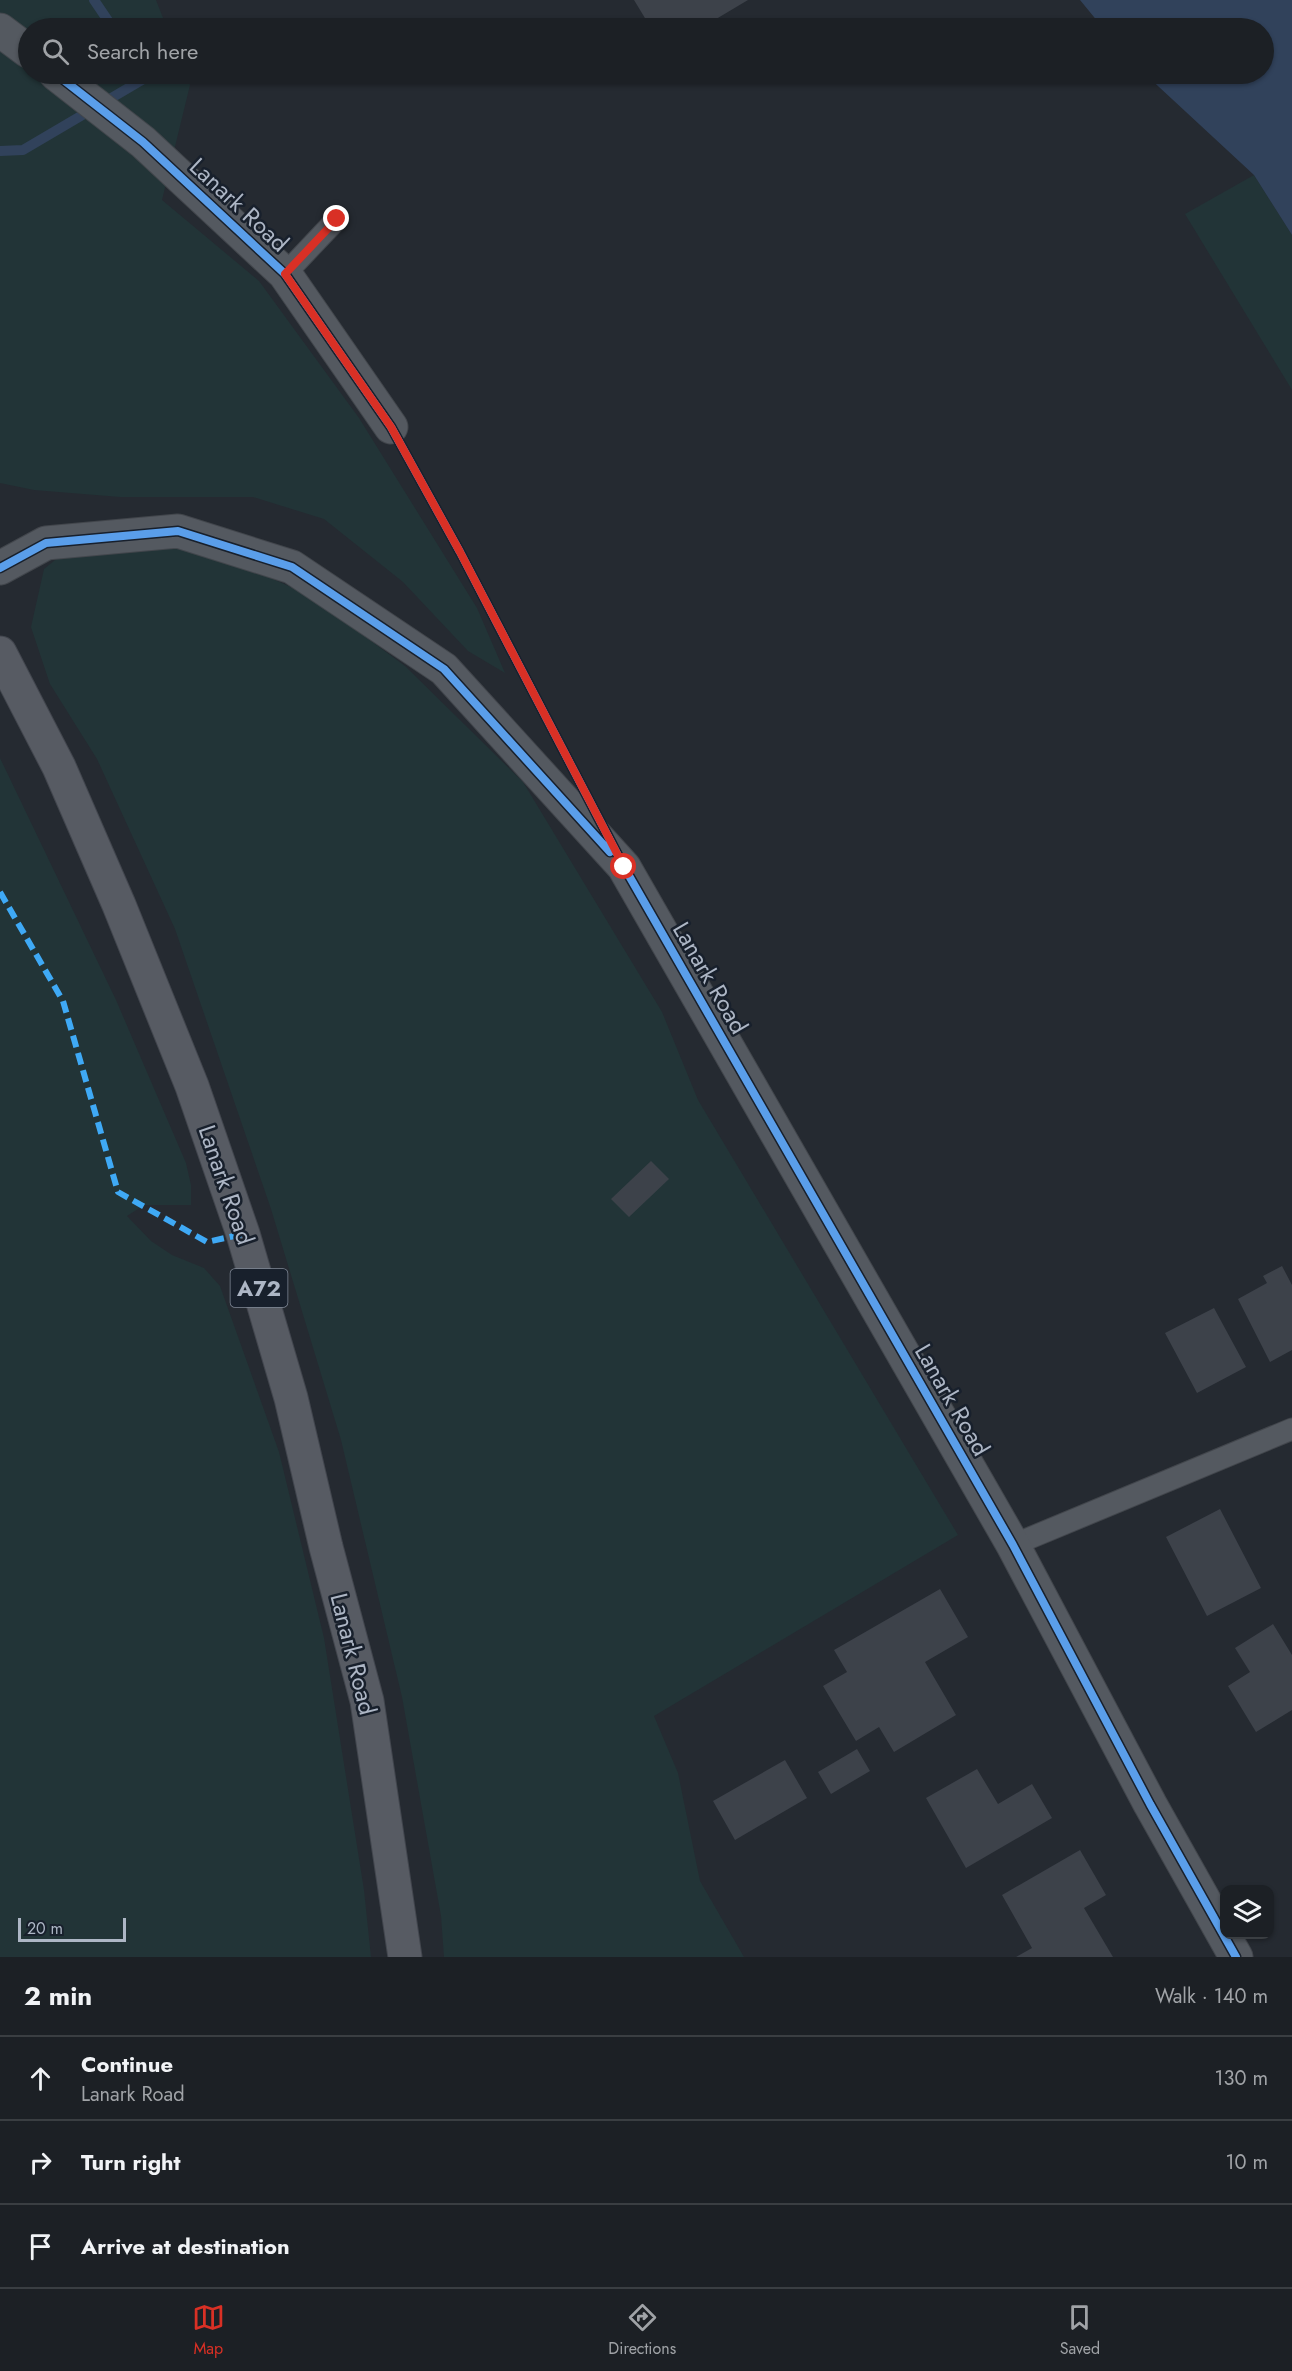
<!DOCTYPE html>
<html lang="en">
<head>
<meta charset="utf-8">
<style>
	:root { --surface:#1c2025; --page:#25282d; --text:#f1f3f6; --muted:#a0a3a7; --line:#3a3e42; --accent:#d93025 }
	body { margin:0; font-family:Jost,sans-serif; background:var(--page); color:var(--text) }
	.controls { position:absolute; right:18px; bottom:18px; display:grid; overflow:hidden; border-radius:12px; box-shadow:0 2px 4px #0004 }
	.controls button { width:54px; height:54px; display:grid; place-items:center; padding:0; border:0; border-bottom:2px solid var(--line); background:var(--surface); color:var(--text); font:30px sans-serif }
	.scale { position:absolute; left:18px; bottom:15px; width:108px; box-sizing:border-box; padding-left:6px; border:3px solid #adb6c5; border-top:0; font-size:16px; line-height:21px; white-space:nowrap; color:#adb6c5; -webkit-text-stroke:4px #18202c; paint-order:stroke }
	.stop { position:absolute; width:18px; height:18px; margin:-14px; border:4px solid #d93025; border-radius:50%; background:#fff }
	.stop.end { background:#d93025; border-color:#fff; box-shadow:0 2px 6px #0008 }
	.list { margin:0; padding:0; list-style:none }
	h2 { display:flex; justify-content:space-between; align-items:center; height:78px; margin:0; padding:0 24px; font-size:26px }
	h2 small { font-size:20px; font-weight:400; color:var(--muted) }
	.list li { display:grid; grid-template-columns:39px 1fr auto; gap:18px; align-items:center; box-sizing:border-box; height:84px; padding:0 24px; border-top:2px solid var(--line) }
	.list b { display:block; font-size:22px; white-space:nowrap }
	.list p { margin:0; font-size:20px; white-space:nowrap; color:var(--muted) }
	.list em { font-size:20px; font-style:normal; color:var(--muted) }
	.icon { flex:none; width:33px; height:33px; fill:none; stroke:currentColor; stroke-width:2; stroke-linecap:round; stroke-linejoin:round }
	.map { position:relative; flex:none; width:1292px; height:1957px; overflow:hidden }
	.search { position:absolute; background:var(--surface); box-shadow:0 2px 4px #0004; left:18px; right:18px; top:18px; height:66px; display:flex; align-items:center; gap:15px; box-sizing:border-box; padding:0 21px; border-radius:33px; color:var(--muted); font-size:22px }
	.sheet { height:330px; background:var(--surface) }
	nav { display:flex; justify-content:space-around; align-items:center; box-sizing:border-box; height:84px; border-top:2px solid var(--line); background:var(--surface); font-size:16px; color:var(--muted) }
	nav a { display:grid; justify-items:center; gap:3px }
	nav .on { color:var(--accent) }
	.map>svg:first-child { display:block }
	.green { fill:#223437 }
	.water { fill:#31425b }
	.lines { fill:none; stroke-linecap:round; stroke-linejoin:round }
	.stream { stroke:#31425b; stroke-width:10 }
	.building { fill:#3d424a }
	.lane-casing { stroke:#42464c; stroke-width:23 }
	.street-casing { stroke:#42464c; stroke-width:35 }
	.primary-casing { stroke:#42464e; stroke-width:35 }
	.lane { stroke:#545960; stroke-width:21 }
	.street { stroke:#545960; stroke-width:33 }
	.primary { stroke:#575b63; stroke-width:33 }
	.quiet { stroke:#3fa9f5; stroke-width:6; stroke-dasharray:12 6; stroke-linecap:butt }
	.cycleway-casing { stroke:#18202c; stroke-width:11 }
	.cycleway { stroke:#5a9eea; stroke-width:8 }
	.route { stroke:#d93025; stroke-width:8 }
	.labels { text-anchor:middle; stroke-width:5; stroke-linejoin:round; paint-order:stroke }
	.shield { fill:#18202c; stroke:#808997; stroke-width:1.5 }
	.shield-label { font-size:22px; font-weight:bold; fill:#adb6c5 }
	.street-label { font-size:24px; fill:#adb6c5; stroke:#18202c }
</style>
</head>
<body>
<div class="map">
<svg width="1292" height="1957" viewBox="0 0 1292 1957">
	<rect width="100%" height="100%" fill="#252a31"/>
	<path class="green" d="M0,0H156L167,28H28V74H186L190,85L162,200L259,281L359,418L477,608L505,673L468,651L403,582L324,519L253,497H120L34,490L0,483Z
		M1254,175L1292,235V390L1185,214Z
		M168,544L250,569L309,595L405,666L523,782L662,1012L698,1100L958,1535L654,1716L678,1773L700,1881L744,1957H444L441,1916L402,1697L341,1440L271,1209L175,929L97,759L50,684L31,627L44,569L65,552Z
		M0,758L116,1000L186,1163L191,1185V1205H144L127,1216L151,1241L172,1255L204,1268L220,1286L279,1452L324,1638L364,1890L371,1957H0Z"/>
	<path class="water" d="M1080,0H1292V235L1254,175L1145,74H1264V28H1103Z"/>
	<g class="lines">
		<path class="stream" d="M94,0L113,28
			M0,151L23,150L147,77L145,74"/>
	</g>
	<path class="building" d="M634,0H748L701,28H651Z
		M651,1161L669,1179L629,1217L611,1199Z
		M1282,1266L1292,1285V1350L1270,1362L1238,1299L1267,1283L1263,1276Z
		M1214,1308L1246,1367L1197,1393L1165,1333Z
		M1220,1509L1261,1588L1207,1616L1166,1537Z
		M940,1589L968,1637L925,1662L956,1715L894,1752L879,1727L856,1741L823,1686L847,1672L834,1650Z
		M1273,1624L1292,1655V1710L1256,1732L1228,1686L1250,1672L1235,1648Z
		M857,1749L870,1771L831,1794L818,1772Z
		M785,1760L807,1798L735,1840L713,1801Z
		M977,1769L998,1804L1032,1784L1052,1818L966,1868L926,1798Z
		M1080,1850L1106,1895L1084,1908L1113,1957H1016L1032,1948L1002,1895Z"/>
	<g class="lines">
		<defs>
			<path id="lane" d="M285,274L337,219
				M1013,1545L1292,1429"/>
			<path id="street" d="M0,30L28,51
				M56,74L143,142L285,274L391,427
				M0,568L46,543L178,531L292,567L444,669L624,867L1013,1545L1150,1804L1236,1957"/>
			<path id="primary" d="M0,653L59,767L119,905L192,1086L243,1234L291,1398L326,1547L367,1701L405,1957"/>
		</defs>
		<use href="#lane" class="lane-casing"/>
		<use href="#street" class="street-casing"/>
		<use href="#primary" class="primary-casing"/>
		<use href="#lane" class="lane"/>
		<use href="#street" class="street"/>
		<use href="#primary" class="primary"/>
		<path class="quiet" d="M0,892L63,1001L118,1192L207,1242L243,1234"/>
		<defs>
			<path id="cycleway" d="M56,74L143,142L285,274L391,427L460,552L624,867L1013,1545L1150,1804L1236,1957
				M0,568L46,543L178,531L292,567L444,669L610,852"/>
		</defs>
		<use href="#cycleway" class="cycleway-casing"/>
		<use href="#cycleway" class="cycleway"/>
	</g>
	<g class="lines">
		<path class="route" d="M337,219L285,274L391,427L460,552L624,867"/>
	</g>
	<g class="labels">
		<rect class="shield" x="230.5" y="1269" width="57" height="38" rx="4.5"/>
		<g class="shield-label">
			<text x="259" y="1296">A72</text>
		</g>
		<g class="street-label">
			<text transform="translate(239 205) rotate(43)" y="8">Lanark Road</text>
			<text transform="translate(710 978) rotate(60)" y="8">Lanark Road</text>
			<text transform="translate(226 1185) rotate(71)" y="8">Lanark Road</text>
			<text transform="translate(952 1400) rotate(60)" y="8">Lanark Road</text>
			<text transform="translate(353 1654) rotate(76)" y="8">Lanark Road</text>
		</g>
	</g>
</svg>
<div class="controls">
<button><svg class="icon" aria-label="layers" viewBox="0 0 24 24"><path d="M12 4l9 5-9 5-9-5zM3 14l9 5 9-5"/></svg></button>
</div>
<div class="scale">20 m</div>
<div class="stop" style="left:624px;top:867px"></div>
<div class="stop end" style="left:337px;top:219px"></div>
<div class="search"><svg class="icon" aria-label="search" viewBox="0 0 24 24"><circle cx="10" cy="10" r="6"/><path d="M15 15l6 6"/></svg>Search here</div>
</div>
<section class="sheet">
<h2>2 min<small>Walk · 140 m</small></h2>
<ul class="list">
<li><svg class="icon" aria-label="ahead" viewBox="0 0 24 24"><path d="M12 20V5M6 11l6-6 6 6"/></svg><div><b>Continue</b><p>Lanark Road</p></div><em>130 m</em></li>
<li><svg class="icon" aria-label="right" viewBox="0 0 24 24"><path d="M7 20v-9h11M14 6l5 5-5 5"/></svg><div><b>Turn right</b></div><em>10 m</em></li>
<li><svg class="icon" aria-label="arrive" viewBox="0 0 24 24"><path d="M6 21V4h12l-3 4 3 4H6"/></svg><div><b>Arrive at destination</b></div></li>
</ul>
</section>
<nav>
<a class="on"><svg class="icon" aria-label="map" viewBox="0 0 24 24"><path d="M3 6l6-2 6 2 6-2v14l-6 2-6-2-6 2zM9 4v14M15 6v14"/></svg>Map</a>
<a><svg class="icon" aria-label="directions" viewBox="0 0 24 24"><path d="M12 3l9 9-9 9-9-9zM9 14v-3h6M13 9l2 2-2 2"/></svg>Directions</a>
<a><svg class="icon" aria-label="saved" viewBox="0 0 24 24"><path d="M7 4h10v16l-5-4-5 4z"/></svg>Saved</a>
</nav>
</body>
</html>
